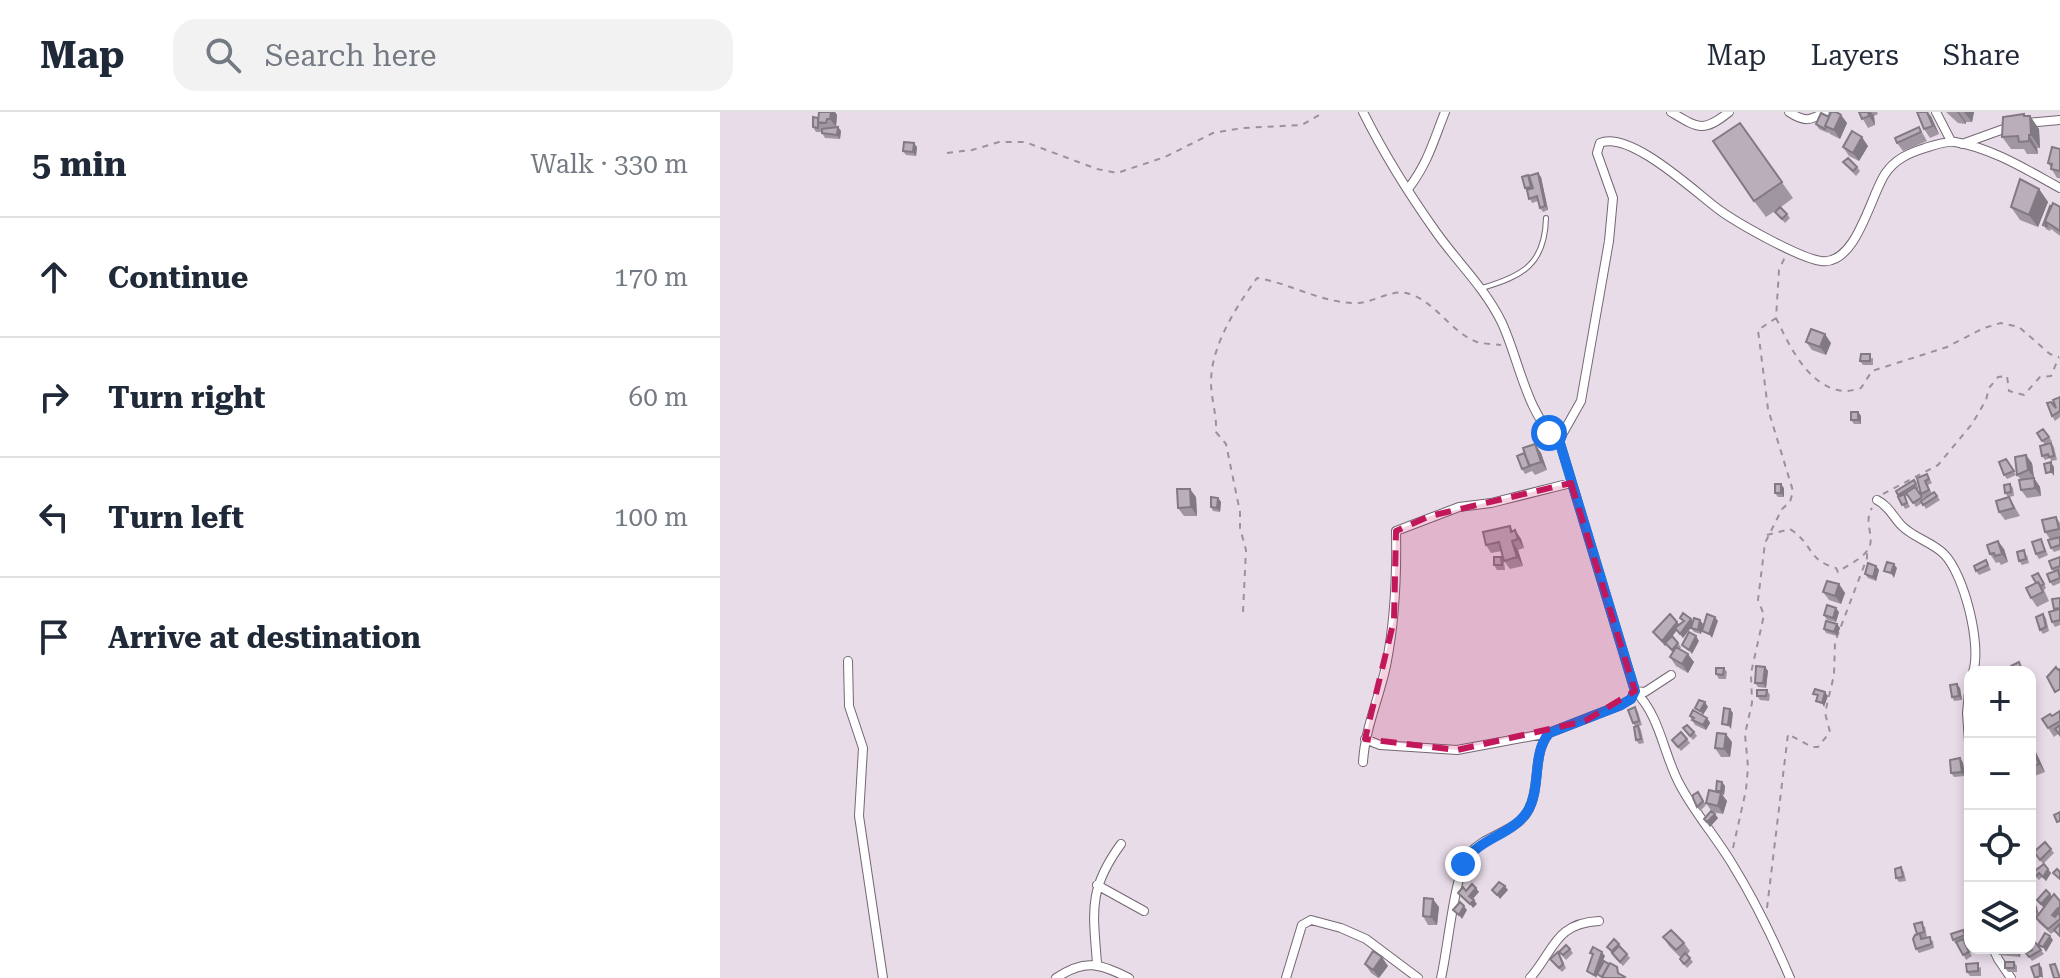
<!DOCTYPE html>
<html lang="en">
<head>
<meta charset="utf-8">
<style>
	:root { --surface:#fff; --page:#f2f2f3; --text:#1f2937; --muted:#747a83; --line:#e0e1e3 }
	body { margin:0; font-family:"Roboto Serif",serif; background:var(--page); color:var(--text) }
	.controls { position:absolute; right:24px; bottom:24px; display:grid; overflow:hidden; border-radius:16px; box-shadow:0 4px 12px #0003 }
	.controls button { width:72px; height:72px; display:grid; place-items:center; padding:0; border:0; border-bottom:2px solid var(--line); background:var(--surface); color:var(--text); font:40px sans-serif }
	.stop { position:absolute; width:24px; height:24px; margin:-18px; border:6px solid #1a73e8; border-radius:50%; background:#fff }
	.stop.end { background:#1a73e8; border-color:#fff; box-shadow:0 2px 8px #0008 }
	.list { margin:0; padding:0; list-style:none }
	h2 { display:flex; justify-content:space-between; align-items:center; height:104px; margin:0; padding:0 32px; font-size:34px }
	h2 small { font-size:26px; font-weight:400; color:var(--muted) }
	.list li { display:grid; grid-template-columns:52px 1fr auto; gap:24px; align-items:center; box-sizing:border-box; height:120px; padding:0 32px; border-top:2px solid var(--line) }
	.list b { display:block; font-size:30px; white-space:nowrap }
	.list em { font-size:26px; font-style:normal; color:var(--muted) }
	.icon { flex:none; width:44px; height:44px; fill:none; stroke:currentColor; stroke-width:2; stroke-linecap:round; stroke-linejoin:round }
	.map { position:relative; flex:none; width:1340px; height:866px; overflow:hidden }
	header { display:flex; align-items:center; gap:48px; box-sizing:border-box; height:112px; padding:0 40px; background:var(--surface); border-bottom:2px solid var(--line) }
	header strong { font-size:38px }
	nav { display:flex; gap:44px; margin-inline-start:auto; font-size:28px }
	.search { width:560px; height:72px; background:var(--page); display:flex; align-items:center; gap:20px; box-sizing:border-box; padding:0 28px; border-radius:24px; color:var(--muted); font-size:30px }
	main { display:flex }
	aside { flex:1; background:var(--surface) }
	.map>svg:first-child { display:block }
	.lines { fill:none; stroke-linecap:round; stroke-linejoin:round }
	.lane-casing { stroke:#736773; stroke-width:6 }
	.street-casing { stroke:#736773; stroke-width:10 }
	.path { stroke:#9b919b; stroke-width:2; stroke-dasharray:6 6; stroke-linecap:butt }
	.lane { stroke:#fff; stroke-width:4 }
	.street { stroke:#fff; stroke-width:8 }
	.wall { fill:#a096a1 }
	.shaded-wall { fill:#827a83 }
	.building { fill:#baaebb; stroke:#827a83; stroke-width:2 }
	.route { stroke:#1a73e8; stroke-width:10 }
	.marked { fill:#c2185b; fill-opacity:0.2; stroke:#c2185b; stroke-width:6; stroke-dasharray:16 10; stroke-linejoin:round }
</style>
</head>
<body>
<header>
<strong>Map</strong>
<div class="search"><svg class="icon" aria-label="search" viewBox="0 0 24 24"><circle cx="10" cy="10" r="6"/><path d="M15 15l6 6"/></svg>Search here</div>
<nav><a>Map</a><a>Layers</a><a>Share</a></nav>
</header>
<main>
<aside>
<h2>5 min<small>Walk · 330 m</small></h2>
<ul class="list">
<li><svg class="icon" aria-label="ahead" viewBox="0 0 24 24"><path d="M12 20V5M6 11l6-6 6 6"/></svg><div><b>Continue</b></div><em>170 m</em></li>
<li><svg class="icon" aria-label="right" viewBox="0 0 24 24"><path d="M7 20v-9h11M14 6l5 5-5 5"/></svg><div><b>Turn right</b></div><em>60 m</em></li>
<li><svg class="icon" aria-label="left" viewBox="0 0 24 24"><path d="M17 20v-9H6M10 6l-5 5 5 5"/></svg><div><b>Turn left</b></div><em>100 m</em></li>
<li><svg class="icon" aria-label="arrive" viewBox="0 0 24 24"><path d="M6 21V4h12l-3 4 3 4H6"/></svg><div><b>Arrive at destination</b></div></li>
</ul>
</aside>
<div class="map">
<svg width="1340" height="866" viewBox="0 0 1340 866">
	<rect width="100%" height="100%" fill="#e9dce9"/>
	<g class="lines">
		<defs>
			<path id="lane" d="M762,176C803,164 825,152 826,106"/>
			<path id="street" d="M643,0C664,42 689,82 716,120C738,151 764,175 781,209C798,243 807,306 839,328L915,579C941,605 943,642 960,673C975,701 995,724 1011,750C1034,787 1053,826 1070,866
				M951,0C978,16 983,21 1009,0
				M1069,0C1084,10 1090,9 1105,0
				M1216,0L1231,29
				M1305,11L1340,8
				M1242,32L1292,14
				M688,77C708,51 713,30 725,0
				M839,328L861,289L889,129L893,86L877,41L880,31C910,18 975,80 998,97C1017,111 1079,146 1101,149C1136,154 1150,85 1165,62C1175,47 1189,41 1205,36C1214,33 1225,29 1235,30C1272,36 1307,58 1340,76
				M1157,388C1169,394 1173,405 1182,414C1194,426 1212,430 1224,442C1244,462 1262,533 1253,560
				M128,549L129,594L143,636L139,704L163,866
				M1250,570L1247,601L1250,644
				M645,627L660,633L737,638L829,621
				M1250,645V695
				M643,650C645,616 659,587 666,554C675,509 677,465 676,419L739,395L771,391L851,371
				M1250,757V758
				M377,773L424,799
				M1273,836L1278,847L1291,866
				M377,851C373,799 368,777 401,732
				M336,866C366,846 379,852 409,866
				M566,866L582,813L591,808L621,816L646,827L698,866
				M721,866C728,838 734,760 750,741C766,722 798,720 809,697C821,673 812,642 829,621L901,593L911,587L915,579L925,580L951,563
				M810,866C834,839 835,811 879,809"/>
		</defs>
		<use href="#lane" class="lane-casing"/>
		<use href="#street" class="street-casing"/>
		<path class="path" d="M227,41L252,38L279,30H305L377,57L397,61L445,45L493,21L523,16L582,13L604,0
			M1056,206C1069,233 1088,275 1123,279C1128,280 1136,277 1141,276L1152,259L1227,235L1264,216L1281,211L1299,215L1330,242L1339,245
			M1163,382L1218,353L1252,312L1266,288L1269,276L1278,265L1287,264L1289,279L1304,283L1320,265L1331,264L1339,245
			M1047,423L1070,417C1094,433 1087,448 1116,456L1118,460C1126,454 1140,448 1146,440C1158,427 1142,412 1152,396
			M523,500L526,438L520,416V400L506,332L496,320C497,303 491,287 491,270C491,234 516,195 537,166C570,171 603,192 638,191C654,190 670,178 686,181C714,187 730,220 757,230C764,232 773,232 781,233
			M1013,736L1026,678L1028,655L1025,622L1032,591L1031,561L1044,503L1038,488L1045,431L1062,397L1070,390L1073,379L1048,297L1038,218L1056,206L1059,158L1065,145
			M1047,796L1068,622L1092,635H1098L1110,620L1105,601L1114,563L1115,530L1147,446V440"/>
		<use href="#lane" class="lane"/>
		<use href="#street" class="street"/>
	</g>
	<path class="wall" d="M99,0H115L117,3L116,15H118L121,19L120,27L105,26L102,21L101,15V20H96L93,15L98,6Z
		M1108,0H1118L1121,3L1127,11L1120,27L1110,22L1109,20L1108,21L1099,17L1096,12L1109,5L1110,3Z
		M1139,0H1157L1158,2L1154,4L1155,13L1148,16Z
		M1197,0H1208L1219,22L1210,26L1204,17Z
		M1226,0H1254L1252,10H1246V12L1238,11Z
		M1306,4H1310L1319,17L1320,36H1317L1318,42H1307L1304,37H1291L1282,25Z
		M1020,11L1073,86L1061,95L1070,106L1065,111L1055,100L1058,97L1046,105L1034,89Z
		M1199,15L1207,29L1183,39L1177,31Z
		M1148,34L1139,49L1129,44L1123,35Z
		M197,35L196,44L186,43L183,39Z
		M1340,37V66H1337L1328,51Z
		M1123,50L1137,55L1140,59L1136,64Z
		M821,65L828,98L823,100L820,96L818,89L812,91L805,76Z
		M1319,77L1328,90L1318,115L1300,108L1291,95Z
		M1340,95V124L1331,117L1330,119L1326,117L1323,113Z
		M1086,230L1111,231L1106,243L1092,238Z
		M1153,246V253H1143L1140,249Z
		M1340,285V305L1335,309L1332,304Z
		M1138,300L1141,304V312H1134L1131,308Z
		M1323,317L1332,329L1327,332L1331,331L1334,335L1337,348L1331,349L1330,346L1325,348L1322,344L1325,333L1317,321Z
		M815,332L821,341L827,358L815,363L812,359L805,362L802,357L804,341Z
		M1286,347L1296,363L1287,367L1284,363Z
		M1312,351L1314,366L1320,375L1321,384L1307,386L1301,378V368L1297,363Z
		M1207,362L1212,371L1208,373L1212,382L1214,380L1220,388L1206,397L1202,391L1196,395L1188,383L1185,385L1190,395L1185,397L1176,379L1194,368L1199,376L1197,378L1203,387L1204,386L1201,382Z
		M1290,372L1293,376L1294,384L1288,385L1285,381Z
		M1064,376V385H1058L1055,381Z
		M476,385L477,404H464L458,396Z
		M1289,385L1300,404L1285,408L1279,400Z
		M498,386L501,390L500,400L493,399L491,395Z
		M1336,405L1340,411V438L1334,440L1331,436L1330,427L1325,420Z
		M790,414L793,419L795,418L801,427L804,436L798,438L803,454L790,457L784,449L782,439L771,441L766,433L763,420Z
		M1321,427L1328,443L1319,447L1316,442Z
		M1284,437L1288,450L1281,453L1279,450L1276,451L1270,442Z
		M1307,443L1309,451L1302,453L1299,449Z
		M781,445L784,449L785,458H777L774,453Z
		M1340,445V471L1333,474L1330,470L1334,460L1332,457Z
		M1266,448L1271,458L1259,463L1256,459Z
		M1156,454L1159,458L1156,469L1148,466L1145,462Z
		M1321,465L1326,476L1324,478L1329,489L1317,495L1311,486L1316,471Z
		M1119,472L1125,481L1121,492L1109,488L1103,480Z
		M1340,486V513L1335,515L1332,510L1335,499L1334,497Z
		M1119,500L1116,510L1107,508L1104,503Z
		M1323,502L1326,506L1329,519L1323,522L1320,518Z
		M960,506L983,512L981,522L974,520L971,516L963,526L957,518L952,524L961,535L960,537L974,550L968,561L956,554L950,545L953,540L946,532L945,534L933,520L957,510L960,513L963,510Z
		M1117,512L1120,516L1117,524L1106,521L1104,517Z
		M1045,555L1048,559L1046,576L1038,575L1035,571Z
		M1004,556L1007,560L1006,567H999L996,562Z
		M1240,576L1242,588L1234,589L1232,585Z
		M1047,578L1050,583L1049,589L1040,588L1037,584Z
		M1310,594L1315,606L1310,608Z
		M915,595L918,600L922,613L919,614L921,618L924,631L919,632L916,628L915,614L913,611Z
		M1340,599V625L1338,622L1334,625L1322,607L1332,604Z
		M970,604L987,606L990,611L986,618L975,613Z
		M963,616L974,620L977,624L973,628Z
		M961,620L970,631L961,639L952,628Z
		M1310,627L1325,660L1312,665L1310,664Z
		M1012,630L1010,645H1001L995,636Z
		M1240,646L1243,651L1245,664L1234,665L1231,661Z
		M1002,670L1005,674L1004,683H1002L1007,689L1003,702L992,700L998,706L990,715L984,707L992,700L986,691L997,680Z
		M978,680L986,693L980,699L977,695Z
		M1325,730L1334,741L1323,752L1314,740Z
		M1310,741L1316,758L1331,761L1326,769L1322,765L1319,768L1312,761L1310,762Z
		M1181,755L1184,760L1186,769L1179,770L1176,766Z
		M1332,785L1340,789V825L1335,819L1331,822L1319,811L1316,806L1317,805L1311,806L1313,824L1310,825V796L1316,795L1319,802L1324,796L1317,788Z
		M719,795L717,813H708L703,804Z
		M1205,814L1207,825L1203,826L1213,829L1214,836L1199,841L1196,837L1197,823Z
		M1243,818L1248,828L1244,829L1252,844L1246,848L1237,831L1236,832L1233,828Z
		M943,825L964,831L970,839L967,843L973,850L967,856L960,847L961,846L949,834Z
		M1315,830L1324,842L1312,849L1306,841L1312,838Z
		M899,832L910,846L903,854L895,846L887,835Z
		M1274,836H1301L1300,845L1279,843Z
		M850,837L853,841L846,848L839,840Z
		M841,845L846,856L842,860L830,847Z
		M1294,850L1297,854V860H1288L1285,856Z
		M645,852L668,854L658,866L651,861Z
		M1261,855V864H1250L1247,860Z"/>
	<path class="shaded-wall" d="M111,0H115L117,3L116,15L110,7Z
		M1148,0H1151L1154,4L1155,13L1149,4Z
		M1207,0L1211,4L1219,22L1213,14Z
		M1237,0H1239L1246,10V12Z
		M1244,0H1254L1252,10Z
		M1304,2L1311,11L1310,4L1319,17L1320,36L1311,23Z
		M1121,3L1127,11L1120,27L1114,18Z
		M118,15L121,19L120,27L117,23Z
		M1309,23L1317,36L1318,42L1309,29Z
		M1142,25L1148,34L1139,49L1133,41Z
		M194,31L197,35L196,44L193,40Z
		M818,61L821,65L828,98L825,94Z
		M1319,77L1328,90L1318,115L1309,103Z
		M1105,222L1111,231L1106,243L1100,235Z
		M1138,300L1141,304V312L1138,308Z
		M815,332L821,341L827,358L821,350Z
		M1306,343L1312,351L1314,366L1308,358Z
		M1331,350L1334,355V364L1331,360Z
		M1314,366L1320,375L1321,384L1315,376Z
		M1061,372L1064,376V385L1061,381Z
		M470,377L476,385L477,404L471,395Z
		M498,386L501,390L500,400L497,396Z
		M795,418L801,427L804,436L798,427Z
		M792,429L798,438L803,454L797,445Z
		M1278,429L1284,437L1288,450L1282,442Z
		M1174,452L1177,456L1174,466L1171,461Z
		M1156,454L1159,458L1156,469L1153,465Z
		M1119,472L1125,481L1121,492L1115,484Z
		M1116,496L1119,500L1116,510L1113,506Z
		M995,505L998,509L992,526L989,522Z
		M971,507L974,511L963,526L960,522Z
		M980,508L983,512L981,522L978,518Z
		M957,510L960,514L945,534L942,529Z
		M1117,512L1120,516L1117,524L1114,520Z
		M976,524L979,529L972,542L969,538Z
		M968,542L974,550L968,561L962,552Z
		M1045,555L1048,559L1046,576L1043,571Z
		M1237,572L1240,576L1242,588L1239,584Z
		M1105,580L1108,584L1104,595L1102,591Z
		M985,590L988,595L983,603L980,599Z
		M1010,597L1013,601L1011,617L1008,613Z
		M987,606L990,611L986,618L983,613Z
		M1006,622L1012,630L1010,645L1004,637Z
		M1310,627L1311,629L1325,660L1319,652L1310,631Z
		M1240,646L1243,651L1245,664L1242,660Z
		M1002,670L1005,674L1004,683L1001,679Z
		M1001,681L1007,689L1003,702L998,694Z
		M995,702L998,706L990,715L987,710Z
		M1328,757L1331,761L1326,769L1323,765Z
		M785,774L788,778L780,787L777,783Z
		M756,776L759,780L752,788L749,784Z
		M1330,782L1333,786L1324,797L1321,792Z
		M713,787L719,795L717,813L711,805Z
		M754,788L757,792L753,796L750,792Z
		M744,794L747,798L742,807L739,803Z
		M1338,796L1340,801L1335,807L1332,803Z
		M1310,804L1311,806L1313,824L1310,820Z
		M1330,824L1333,828L1326,840L1323,835Z
		M1295,836L1301,837L1300,845L1295,837Z
		M882,840L885,844L876,866L874,863Z
		M662,845L668,854L659,866L653,858Z
		M1319,852L1322,856L1323,866L1320,864Z"/>
	<path class="building" d="M99,0H111L110,7H107L106,11L98,10Z
		M1111,0H1116L1121,3L1114,18L1105,14Z
		M1139,0H1148L1149,4L1142,7Z
		M1197,0H1207L1213,14L1204,17Z
		M1101,1L1109,5L1105,14L1106,15L1105,17L1096,12Z
		M1304,2V4H1310L1311,23H1309V29L1299,30L1298,24L1282,25L1283,5Z
		M93,5L98,6V16L93,15Z
		M1020,11L1062,70L1034,89L993,29Z
		M118,15L117,23L102,21V17Z
		M1199,15L1201,20L1177,31L1175,26Z
		M1132,19L1142,25L1133,41L1123,35Z
		M184,30L194,31L193,40L183,39Z
		M1332,35L1340,37V59L1331,57L1332,52L1328,51Z
		M1128,46L1137,55L1133,59L1123,50Z
		M818,61L825,94L820,96L817,84L809,87L807,78L813,76L809,64Z
		M808,63L811,75L805,76L802,65Z
		M1300,67L1319,77L1309,103L1291,95Z
		M1333,91L1340,95V119L1325,109Z
		M1330,94L1331,95L1325,109L1327,114L1323,113Z
		M1060,95L1067,102L1062,107L1055,100Z
		M1091,217L1105,222L1100,235L1086,230Z
		M1141,242H1150V249H1140Z
		M1340,285V299L1332,304L1327,291L1331,290L1336,296L1333,288Z
		M1131,300H1138V308H1131Z
		M1323,317L1329,325L1322,329L1317,321Z
		M1331,331L1334,344L1329,345L1328,342L1322,344L1320,334Z
		M815,332L821,350L809,354L803,336Z
		M804,341L810,354L802,357L797,344Z
		M1306,343L1308,358L1297,363L1295,345Z
		M1286,347L1294,359L1284,363L1279,350Z
		M1331,350V360L1326,361L1324,352Z
		M1207,362L1209,367L1205,369L1209,378L1201,382L1197,366Z
		M1314,366L1315,376L1301,378L1299,368Z
		M1194,368L1196,372L1178,383L1176,379Z
		M1055,372H1061V381H1055Z
		M1290,372L1291,380L1285,381L1284,373Z
		M1195,375L1202,385L1193,391L1186,381Z
		M457,377H470L471,395L458,396Z
		M1214,380L1217,384L1203,393L1201,389Z
		M1184,382L1187,391L1182,393L1178,385Z
		M491,385L498,386L497,396L491,395Z
		M1289,385L1294,396L1279,400L1276,389Z
		M1336,405L1339,417L1325,420L1322,408Z
		M790,414L791,420L795,418L798,427L792,429L797,445L784,449L779,430L766,433L763,420Z
		M1340,425V433L1331,436L1328,428Z
		M1321,427L1325,439L1316,442L1312,430Z
		M1278,429L1282,442L1275,444L1274,441L1270,442L1267,433Z
		M1304,438L1306,447L1299,449L1297,440Z
		M774,445H781L782,453H774Z
		M1340,445V454L1332,457L1329,449Z
		M1266,448L1268,453L1256,459L1254,454Z
		M1167,450L1174,452L1171,461L1164,459Z
		M1148,451L1156,454L1153,465L1145,462Z
		M1338,458L1340,466L1330,470L1327,462Z
		M1318,461L1324,472L1321,474L1318,470L1316,471L1312,464Z
		M1107,469L1119,472L1115,484L1103,480Z
		M1318,470L1323,480L1311,486L1306,476Z
		M1340,486V496L1334,497L1332,487Z
		M1107,493L1116,496L1113,506L1104,503Z
		M1340,497V508L1332,510L1329,500Z
		M963,501L971,507L960,522L955,516L964,509L960,506Z
		M950,502L957,510L942,529L933,520Z
		M987,502L995,505L989,522L982,519Z
		M1323,502L1326,515L1320,518L1316,505Z
		M974,506L980,508L978,518L971,516Z
		M1106,509L1117,512L1114,520L1104,517Z
		M969,520L976,524L969,538L962,533Z
		M952,524L958,531L952,538L945,531Z
		M956,535L968,542L962,552L950,545Z
		M1299,550L1303,560H1294L1291,554Z
		M1036,554L1045,555L1043,571H1035Z
		M1336,555L1338,558L1340,557V577L1335,580L1327,565Z
		M996,556H1004L1003,563L996,562Z
		M1237,572L1239,584L1232,585L1230,573Z
		M1095,577L1105,580L1102,591L1096,589L1098,583L1093,582Z
		M1037,578H1047L1046,584H1037Z
		M979,588L985,590L980,599L975,596Z
		M915,595L919,609L913,611L908,598Z
		M1004,596L1010,597L1008,613L1002,612Z
		M973,598L987,606L983,613L972,608L974,606L970,604Z
		M1340,599V609L1328,616L1322,607L1330,602L1332,604Z
		M967,613L974,620L970,624L963,616Z
		M1340,613V623L1335,617Z
		M918,614L921,627L916,628L914,615Z
		M961,620L967,627L958,635L952,628Z
		M997,621L1006,622L1004,637L995,636Z
		M1310,631L1319,652L1310,655Z
		M1240,646L1242,660L1231,661L1230,648Z
		M997,669L1002,670L1001,679H996Z
		M989,678L1001,681L998,694L986,691Z
		M978,680L983,689L977,695L973,686V683Z
		M991,699L995,702L987,710L984,707Z
		M1340,700V709L1337,710L1334,703Z
		M1325,730L1331,737L1320,748L1314,740Z
		M1310,744L1314,754L1310,756Z
		M1324,752L1328,757L1323,765L1319,761L1316,764L1312,761Z
		M1181,755L1183,765L1176,766L1175,757Z
		M1337,757L1340,760V767L1333,761Z
		M779,770L785,774L777,783L772,778Z
		M752,772L756,776L749,784L754,788L750,792L738,781L743,775L746,779Z
		M1326,778L1330,782L1321,792L1317,788Z
		M1334,782L1340,789V798L1338,796L1332,803L1335,805L1338,801L1340,803V807L1328,817L1316,806Z
		M704,786L713,787L711,805L703,804Z
		M740,790L744,794L739,803L733,798Z
		M1316,795L1317,800L1310,802V796Z
		M1202,810L1204,820L1197,822L1194,812Z
		M1340,812V824L1334,818Z
		M951,818L964,831L956,838L943,825Z
		M1243,818L1245,823L1233,828L1231,822Z
		M1325,821L1330,824L1323,835L1318,833Z
		M1200,822L1201,827L1210,825L1211,832L1196,837L1193,827L1195,823Z
		M894,827L899,832L892,839L887,835Z
		M1243,827L1249,840L1243,843L1236,830Z
		M1315,830L1321,838L1309,845L1306,841L1312,838L1310,833Z
		M846,833L850,837L843,843L839,840Z
		M899,834L907,842L900,850L892,841Z
		M873,835L882,840L874,863L867,859L873,842L870,841Z
		M653,839L662,845L653,858L645,852Z
		M838,840L843,852L839,856L830,847Z
		M965,841L970,846L964,852L960,847Z
		M884,849L889,852L882,865L877,862Z
		M1285,850H1294V856H1285Z
		M890,851L897,855L898,861L905,865L904,866H885L882,865Z
		M1258,851V859L1247,860L1246,852Z
		M1319,852L1320,864L1315,866L1311,855Z
		M1335,852L1340,866H1334L1330,853Z"/>
	<g class="lines">
		<path class="route" d="M743,752C758,726 791,724 807,700C822,677 811,643 829,621L901,593L911,587L915,579L839,328L829,321"/>
	</g>
	<path class="marked" d="M851,371L915,579L865,609L737,638L645,627L674,508L676,419L710,404Z"/>
</svg>
<div class="controls">
<button>+</button>
<button>−</button>
<button><svg class="icon" aria-label="locate" viewBox="0 0 24 24"><circle cx="12" cy="12" r="6"/><path d="M12 2v4M12 18v4M2 12h4M18 12h4"/></svg></button>
<button><svg class="icon" aria-label="layers" viewBox="0 0 24 24"><path d="M12 4l9 5-9 5-9-5zM3 14l9 5 9-5"/></svg></button>
</div>
<div class="stop" style="left:829px;top:321px"></div>
<div class="stop end" style="left:743px;top:752px"></div>
</div>
</main>
</body>
</html>
